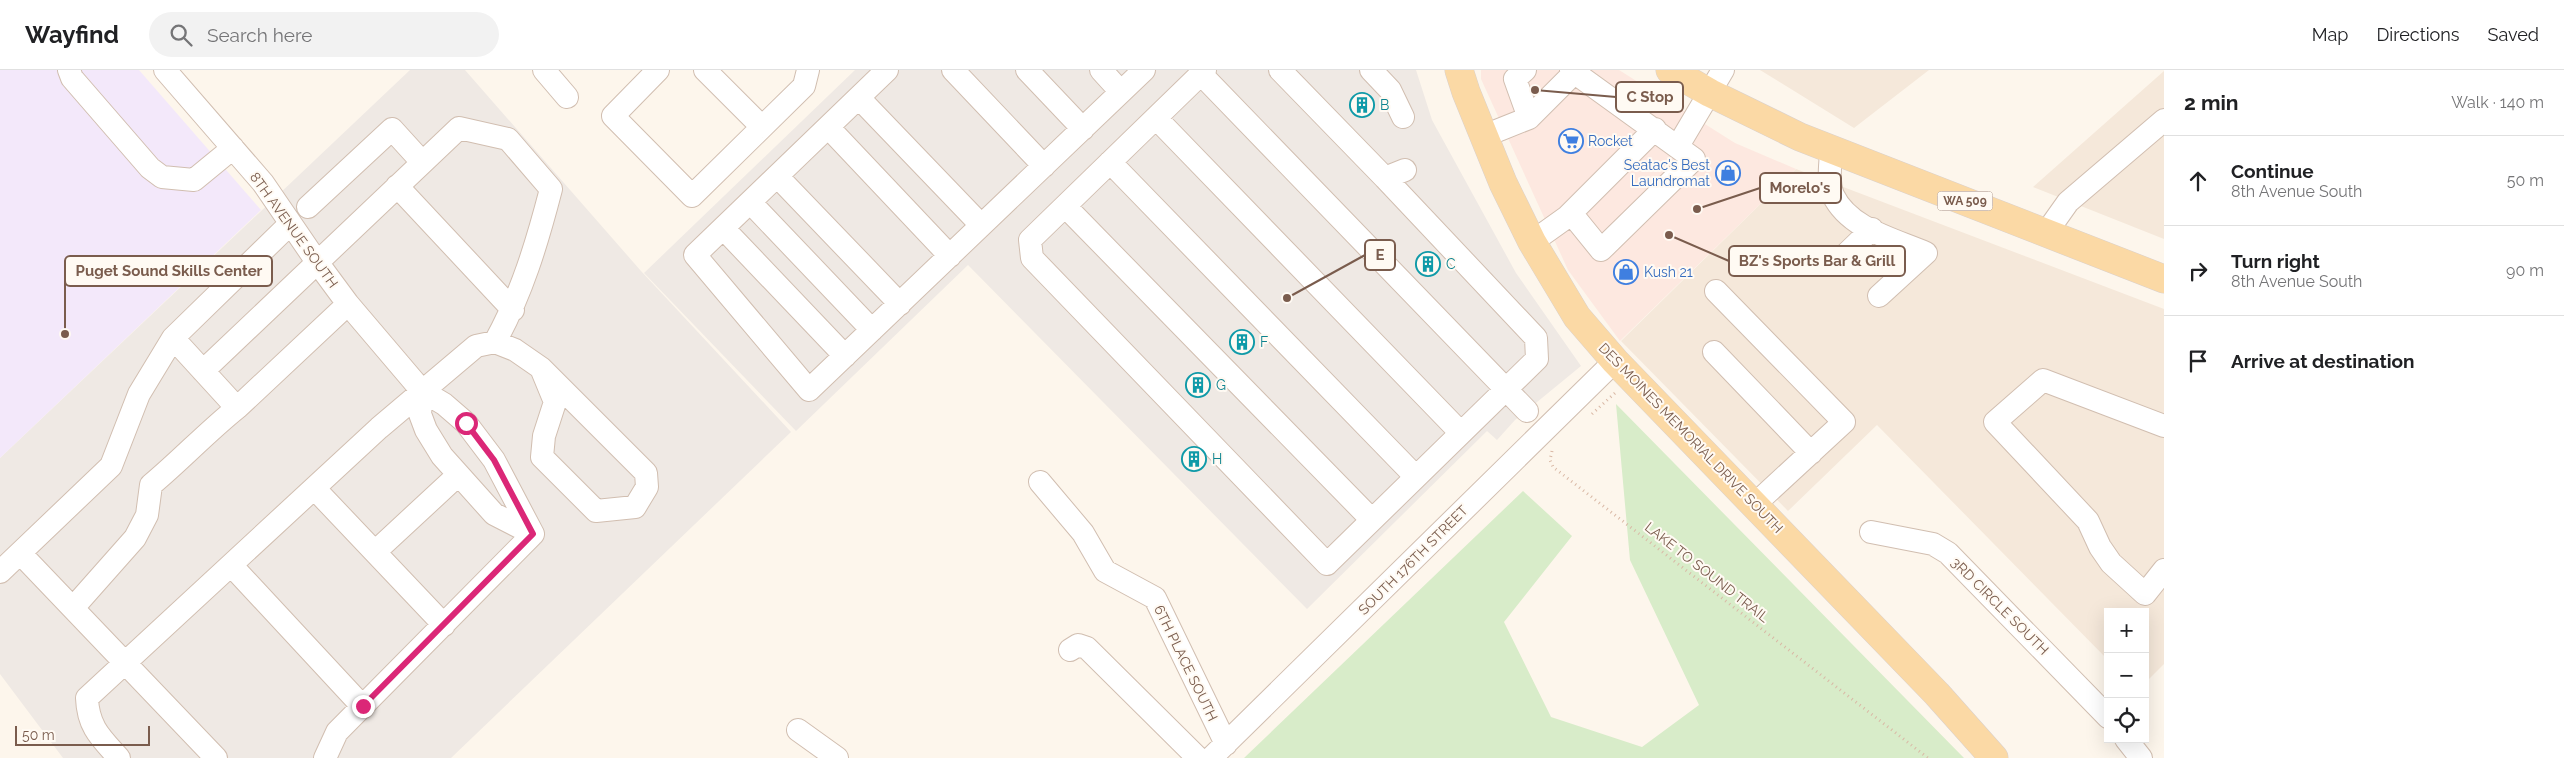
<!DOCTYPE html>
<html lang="en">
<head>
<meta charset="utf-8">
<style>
	:root { --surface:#fff; --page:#f2f2f2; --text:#202124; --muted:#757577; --line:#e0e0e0 }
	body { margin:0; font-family:Raleway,sans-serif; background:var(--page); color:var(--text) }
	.controls { position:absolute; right:15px; bottom:15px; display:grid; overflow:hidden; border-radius:0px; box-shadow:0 5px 20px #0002 }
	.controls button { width:45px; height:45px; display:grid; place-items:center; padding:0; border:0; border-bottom:1px solid var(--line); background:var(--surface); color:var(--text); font:25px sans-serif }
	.scale { position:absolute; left:15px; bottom:12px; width:135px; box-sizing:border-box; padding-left:5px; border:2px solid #7a5c4d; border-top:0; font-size:14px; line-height:18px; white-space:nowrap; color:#7a5c4d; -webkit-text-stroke:4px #fffaf3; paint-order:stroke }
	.stop { position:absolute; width:15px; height:15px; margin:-11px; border:4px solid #db2777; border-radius:50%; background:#fff }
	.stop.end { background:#db2777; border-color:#fff; box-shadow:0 1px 5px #0008 }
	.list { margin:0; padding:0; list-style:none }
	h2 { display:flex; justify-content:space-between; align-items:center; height:65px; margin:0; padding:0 20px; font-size:21px }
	h2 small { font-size:16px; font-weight:400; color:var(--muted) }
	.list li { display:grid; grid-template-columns:32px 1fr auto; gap:15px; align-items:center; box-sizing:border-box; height:90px; padding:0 20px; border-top:1px solid var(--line) }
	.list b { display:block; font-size:19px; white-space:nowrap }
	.list p { margin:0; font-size:16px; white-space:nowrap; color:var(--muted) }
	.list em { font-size:16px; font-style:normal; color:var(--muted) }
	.icon { flex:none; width:28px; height:28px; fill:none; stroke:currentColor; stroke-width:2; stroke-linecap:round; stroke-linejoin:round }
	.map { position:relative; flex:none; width:2164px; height:688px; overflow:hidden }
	header { display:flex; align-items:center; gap:30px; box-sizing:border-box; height:70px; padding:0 25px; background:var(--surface); border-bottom:1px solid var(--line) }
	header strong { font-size:24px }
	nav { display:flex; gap:28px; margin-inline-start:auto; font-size:18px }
	.search { width:350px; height:45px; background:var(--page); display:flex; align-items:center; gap:12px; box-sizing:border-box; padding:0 18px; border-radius:28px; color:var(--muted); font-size:19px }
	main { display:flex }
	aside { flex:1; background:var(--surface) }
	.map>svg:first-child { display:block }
	.residential { fill:#f5e8da }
	.commercial { fill:#fde8e0 }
	.industrial { fill:#efe9e4 }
	.education { fill:#f3e8fa }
	.green { fill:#d8ecc9 }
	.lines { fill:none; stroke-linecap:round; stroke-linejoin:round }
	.minor-casing { stroke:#d1beb0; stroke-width:24 }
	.major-casing { stroke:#dad1cd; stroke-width:29 }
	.path { stroke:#d9b8a5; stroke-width:3; stroke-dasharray:1 4; stroke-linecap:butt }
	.minor { stroke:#fff; stroke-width:22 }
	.major { stroke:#fbd9a5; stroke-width:28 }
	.route { stroke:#db2777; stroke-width:6 }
	.labels { text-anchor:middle; stroke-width:4; stroke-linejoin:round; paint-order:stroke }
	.shield { fill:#fffaf3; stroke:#a28b7f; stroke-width:1 }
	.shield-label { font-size:12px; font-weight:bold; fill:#7a5c4d }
	.culture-label { font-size:14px; fill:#0d838f; stroke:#fffaf3; text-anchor:start }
	.shop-label { font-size:14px; fill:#366cbe; stroke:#fffaf3; text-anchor:start }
	.street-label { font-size:14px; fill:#7a5c4d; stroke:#fffaf3 }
	.leader { fill:none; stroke:#7a5c4d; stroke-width:2 }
	.callout-dot { fill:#7a5c4d; stroke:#fffaf3; stroke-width:2 }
	.callout { fill:#fffaf3; stroke:#7a5c4d; stroke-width:2 }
	.callout-label { font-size:15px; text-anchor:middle; font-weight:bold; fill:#7a5c4d }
</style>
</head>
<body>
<header>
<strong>Wayfind</strong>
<div class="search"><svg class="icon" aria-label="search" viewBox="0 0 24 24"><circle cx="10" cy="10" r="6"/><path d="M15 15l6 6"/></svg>Search here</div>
<nav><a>Map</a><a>Directions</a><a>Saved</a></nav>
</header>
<main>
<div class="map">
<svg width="2164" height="688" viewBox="0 0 2164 688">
	<rect width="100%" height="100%" fill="#fdf6ec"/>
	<path class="residential" d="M1760,0H1929L1854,58Z
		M2164,1V169L2033,117Z
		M1796,99L2164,239V594L2145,613V542H2108V590L1877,355L1788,441L1621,271Z"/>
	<path class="commercial" d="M1481,0H1619L1735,73L1796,99L1620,271L1568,200L1481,9Z"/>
	<path class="industrial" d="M410,0H465L641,201L791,362L451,688H63L0,604V388Z
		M855,0H1416L1432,50L1516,203L1581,296L1515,350L1497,370L1487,361L1307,539L968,195L796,361L644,203Z"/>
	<path class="education" d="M0,0H139L261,140L0,388Z"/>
	<path class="green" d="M1616,334L1964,688H1244L1523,421L1572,466L1504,552L1551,647L1642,677L1699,635L1630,490Z"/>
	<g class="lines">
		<defs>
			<path id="minor" d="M69,0L72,8L150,98L162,107L194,110L233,78
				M165,0L263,113L317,192L348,234L422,321L444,334L466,353L494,390L533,464
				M544,0L567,27
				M658,0L613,46L692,126L804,16L808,0
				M705,0L762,57
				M887,0L695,185L809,320L1144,0
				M953,0L1044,96
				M1027,0L1083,59
				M1101,0L1121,22
				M1205,0L1030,170L1032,188L1327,494L1537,289L1536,268L1385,108
				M1280,0L1385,108L1405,100
				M1371,0L1390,20L1403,47
				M1525,0L1515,9L1529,48
				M1571,0L1694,89L1601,180L1571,143
				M1201,4L1527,341
				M859,28L981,155
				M1156,48L1461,363
				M828,57L950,186
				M1484,66L1529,48L1577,0
				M1678,76L1723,0
				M1831,79C1831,92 1827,112 1833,125C1849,159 1894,169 1926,183L1879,226
				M1110,92L1416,407
				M777,106L900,234
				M397,116L513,240
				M750,132L872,260
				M1065,136L1372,450
				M308,137L392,59L422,92
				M723,158L845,286
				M2046,163L2068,132L2164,50
				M1532,172L1567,147L1655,59
				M1841,189L1872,159
				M1716,221L1844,352L1754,435
				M173,268L237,338L348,234
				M1714,282L1811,383
				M203,301L459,58L508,69L551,119C537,173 522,223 495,272
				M422,321L420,344L426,360L442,386L494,444L533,464
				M2164,356L2043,310L1995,352L2088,451L2100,477L2111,493L2145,524L2164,500
				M1040,412L1083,463L1105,501L1155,528L1226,674
				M315,419L444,555
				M1871,462L1933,474L1948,483L2108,647
				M376,481L458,405
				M20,483L216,688
				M232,496L363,637
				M0,502L111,396L139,324L173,268L290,154
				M73,538L135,468L147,445L151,415C181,390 207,362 237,338
				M1070,580L1078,575L1087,578L1198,688
				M798,660L837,688
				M2126,669L2141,688
				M119,688C101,668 88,657 87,628L379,358L476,276L495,272L515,280L541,298L555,332L544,366L542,387L596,441L635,437L647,417L646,403L541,298
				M325,688L337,662L533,464
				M1211,688L1615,291"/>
			<path id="major" d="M1459,0L1466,22L1503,113L1532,172L1577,247L1615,291L1937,624L1994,688
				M1670,0L1710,23L1800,67L2164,209"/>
		</defs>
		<use href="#minor" class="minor-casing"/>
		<use href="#major" class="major-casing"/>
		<path class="path" d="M1592,344L1615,323
			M1552,381L1550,390L1553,397L1928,688"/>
		<use href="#minor" class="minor"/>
		<use href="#major" class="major"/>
	</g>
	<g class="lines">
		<path class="route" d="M363,636L533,464L494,390L466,353"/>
	</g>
	<defs>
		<symbol id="building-ring" viewBox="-11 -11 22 22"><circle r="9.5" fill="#fffaf3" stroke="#0f9aa8" stroke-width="1.5"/><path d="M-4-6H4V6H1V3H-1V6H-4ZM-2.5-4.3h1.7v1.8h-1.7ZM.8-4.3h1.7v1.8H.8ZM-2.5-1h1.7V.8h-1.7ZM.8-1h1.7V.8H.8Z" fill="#0f9aa8"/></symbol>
		<symbol id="supermarket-ring" viewBox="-11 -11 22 22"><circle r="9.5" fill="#fffaf3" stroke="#3f7fe0" stroke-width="1.5"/><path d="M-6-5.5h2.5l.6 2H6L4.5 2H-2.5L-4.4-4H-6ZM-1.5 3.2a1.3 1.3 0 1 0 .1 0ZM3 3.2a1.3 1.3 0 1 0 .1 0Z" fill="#3f7fe0"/></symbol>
		<symbol id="shop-ring" viewBox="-11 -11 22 22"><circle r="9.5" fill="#fffaf3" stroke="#3f7fe0" stroke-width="1.5"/><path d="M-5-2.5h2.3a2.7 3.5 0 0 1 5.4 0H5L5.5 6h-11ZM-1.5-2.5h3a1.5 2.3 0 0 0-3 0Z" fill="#3f7fe0"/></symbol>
	</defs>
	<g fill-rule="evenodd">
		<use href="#building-ring" x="1348" y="21" width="28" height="28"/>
		<use href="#supermarket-ring" x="1557" y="57" width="28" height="28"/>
		<use href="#shop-ring" x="1714" y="89" width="28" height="28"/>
		<use href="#building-ring" x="1414" y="180" width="28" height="28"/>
		<use href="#shop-ring" x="1612" y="188" width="28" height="28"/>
		<use href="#building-ring" x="1228" y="258" width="28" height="28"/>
		<use href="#building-ring" x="1184" y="301" width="28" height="28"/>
		<use href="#building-ring" x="1180" y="375" width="28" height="28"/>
	</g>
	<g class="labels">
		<rect class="shield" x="1937.5" y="121.5" width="55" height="19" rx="4"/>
		<g class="shield-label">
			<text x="1965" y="135">WA 509</text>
		</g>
		<g class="culture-label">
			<text x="1380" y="40">B</text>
			<text x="1446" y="199">C</text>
			<text x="1260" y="277">F</text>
			<text x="1216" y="320">G</text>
			<text x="1212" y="394">H</text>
		</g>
		<g class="shop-label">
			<text x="1588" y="76">Rocket</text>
			<text x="1710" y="100" text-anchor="end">Seatac's Best<tspan x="1710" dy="16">Laundromat</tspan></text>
			<text x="1644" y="207">Kush 21</text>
		</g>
		<g class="street-label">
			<text transform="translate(294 160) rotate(54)" y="5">8TH AVENUE SOUTH</text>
			<text transform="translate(1691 368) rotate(46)" y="5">DES MOINES MEMORIAL DRIVE SOUTH</text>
			<text transform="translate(1413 490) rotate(-45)" y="5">SOUTH 176TH STREET</text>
			<text transform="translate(1707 502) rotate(38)" y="5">LAKE TO SOUND TRAIL</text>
			<text transform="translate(2000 536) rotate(45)" y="5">3RD CIRCLE SOUTH</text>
			<text transform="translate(1186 593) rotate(64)" y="5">6TH PLACE SOUTH</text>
		</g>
	</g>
	<path class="leader" d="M1535 20L1616 27M1697 139L1760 118M1287 228L1365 185M1669 165L1729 191M65 264L65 201"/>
	<g class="callout-dot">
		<circle cx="1535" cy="20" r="5"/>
		<circle cx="1697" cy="139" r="5"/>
		<circle cx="1287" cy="228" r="5"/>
		<circle cx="1669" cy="165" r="5"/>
		<circle cx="65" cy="264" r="5"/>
	</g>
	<g class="callout">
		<rect x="1616" y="12" width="67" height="30" rx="5"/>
		<rect x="1760" y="103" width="81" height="30" rx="5"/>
		<rect x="1365" y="170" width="30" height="30" rx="5"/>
		<rect x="1729" y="176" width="176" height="30" rx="5"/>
		<rect x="65" y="186" width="207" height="30" rx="5"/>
	</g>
	<g class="callout-label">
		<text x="1650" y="32">C Stop</text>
		<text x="1800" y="123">Morelo's</text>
		<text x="1380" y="190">E</text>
		<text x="1817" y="196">BZ's Sports Bar &amp; Grill</text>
		<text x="169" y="206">Puget Sound Skills Center</text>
	</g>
</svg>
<div class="controls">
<button>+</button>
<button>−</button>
<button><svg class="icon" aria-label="locate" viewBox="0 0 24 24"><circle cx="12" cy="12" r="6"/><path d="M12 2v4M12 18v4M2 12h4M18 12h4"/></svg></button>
</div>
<div class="scale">50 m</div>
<div class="stop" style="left:466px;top:353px"></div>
<div class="stop end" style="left:363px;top:636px"></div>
</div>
<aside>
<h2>2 min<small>Walk · 140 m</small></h2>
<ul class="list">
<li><svg class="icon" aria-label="ahead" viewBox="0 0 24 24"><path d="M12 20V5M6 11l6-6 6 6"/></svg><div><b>Continue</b><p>8th Avenue South</p></div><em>50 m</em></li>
<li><svg class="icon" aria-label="right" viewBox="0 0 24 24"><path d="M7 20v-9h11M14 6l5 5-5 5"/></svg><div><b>Turn right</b><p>8th Avenue South</p></div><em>90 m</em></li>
<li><svg class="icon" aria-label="arrive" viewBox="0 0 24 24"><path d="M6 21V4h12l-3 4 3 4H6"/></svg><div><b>Arrive at destination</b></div></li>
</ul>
</aside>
</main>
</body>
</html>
